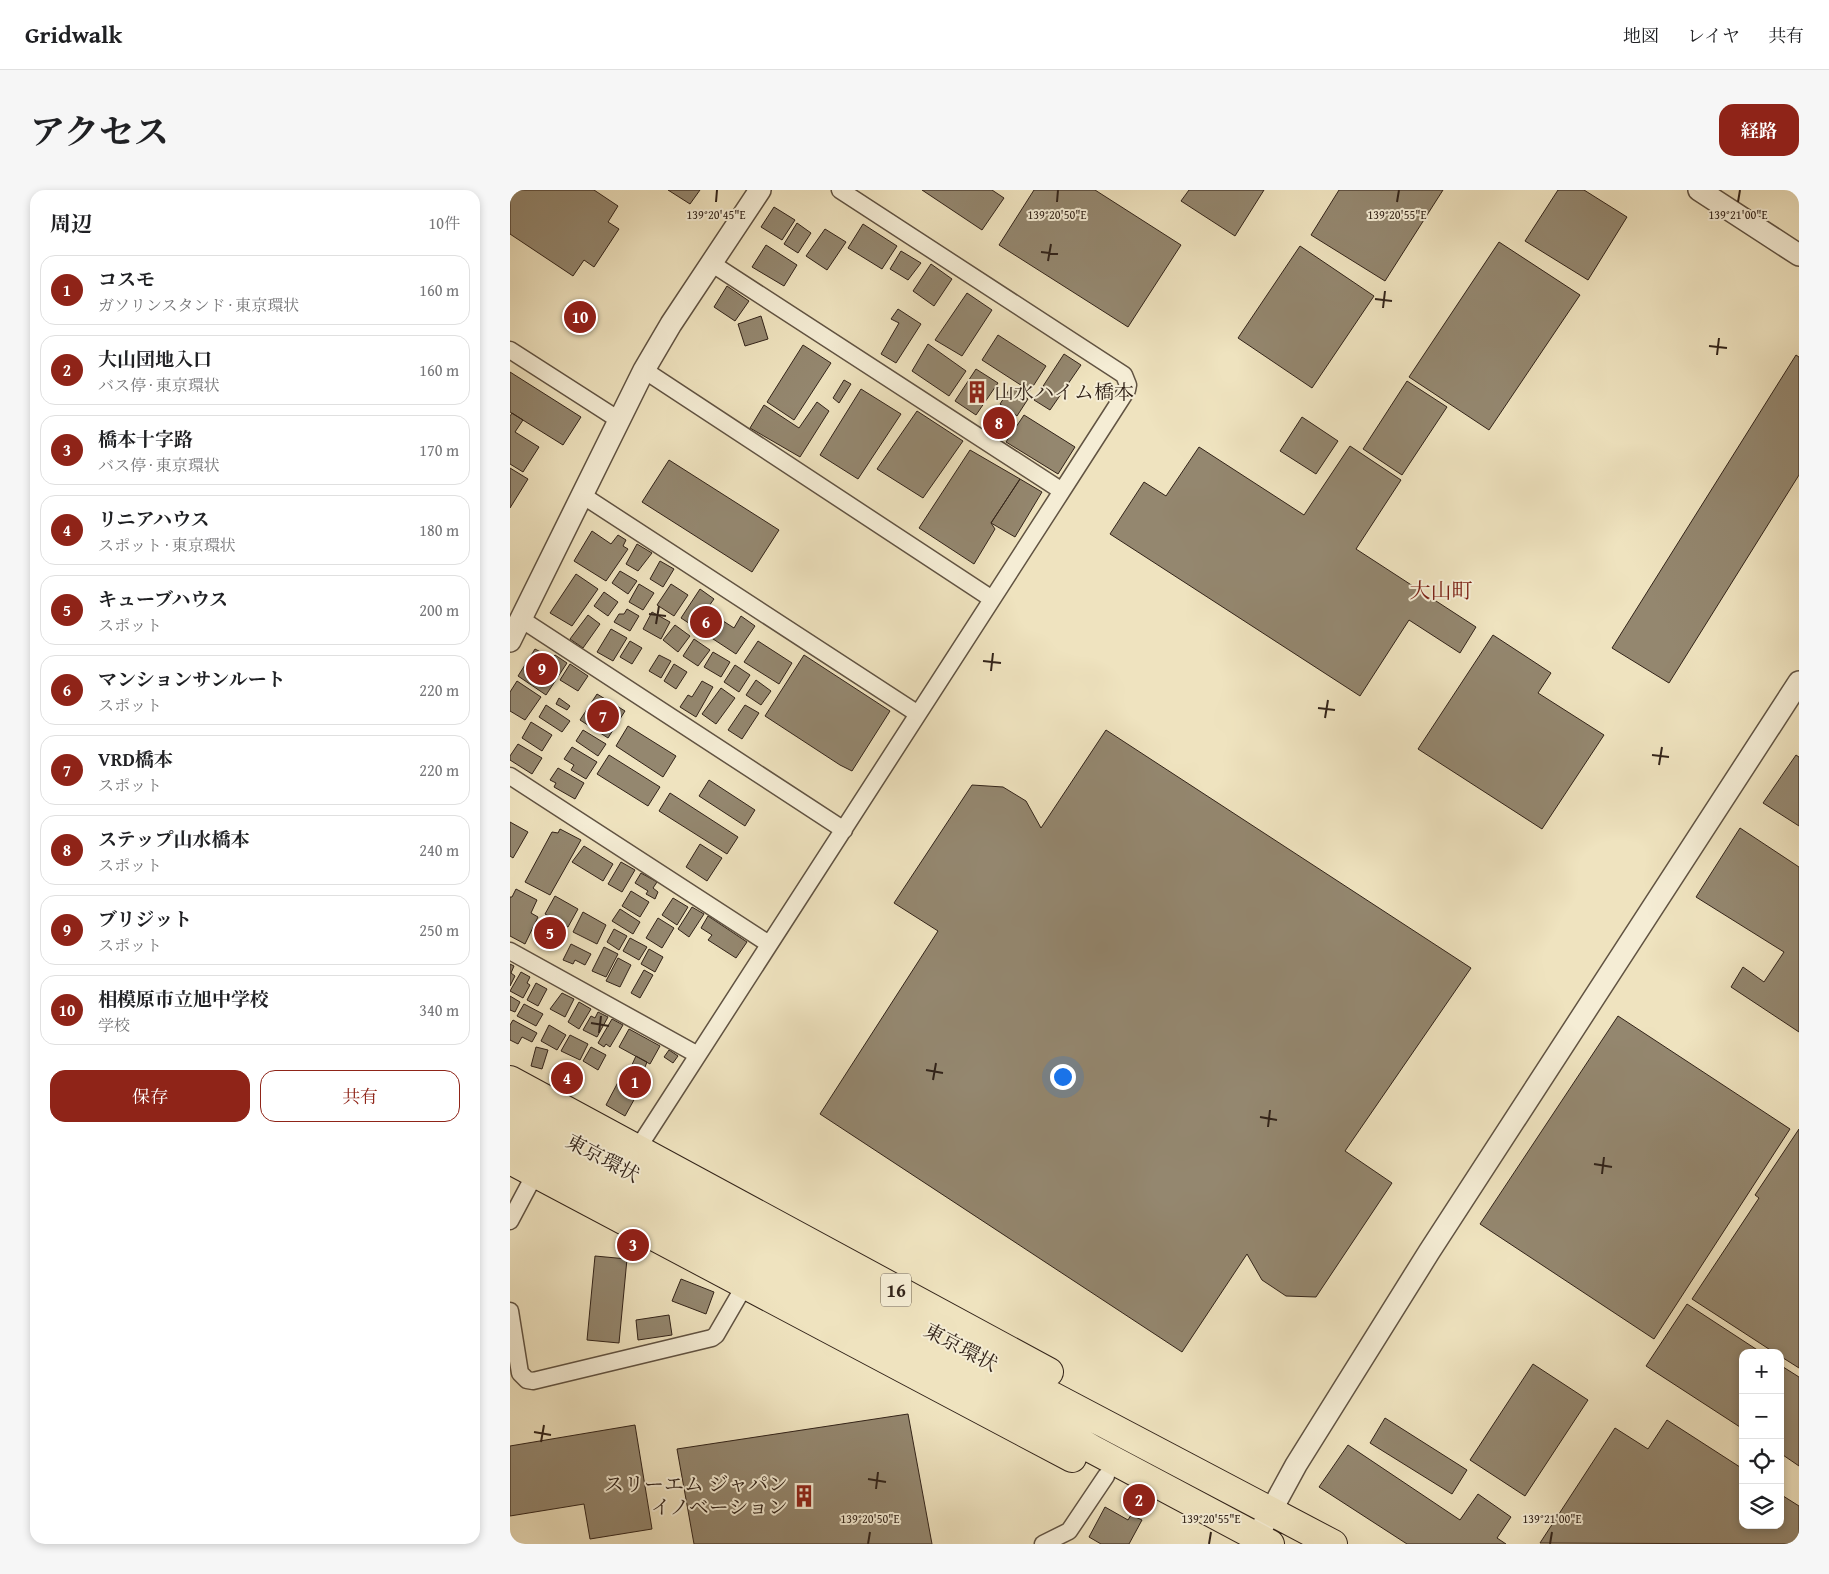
<!DOCTYPE html>
<html lang="ja">
<head>
<meta charset="utf-8">
<style>
	:root { --surface:#fff; --page:#f6f6f6; --text:#202124; --muted:#757577; --line:#e0e0e0; --accent:#8f2418 }
	body { margin:0; font-family:"Gentium Book Plus","Noto Serif JP",serif; background:var(--page); color:var(--text) }
	.controls { position:absolute; right:15px; bottom:15px; display:grid; overflow:hidden; border-radius:10px; box-shadow:0 2px 8px #0003 }
	.controls button { width:45px; height:45px; display:grid; place-items:center; padding:0; border:0; border-bottom:1px solid var(--line); background:var(--surface); color:var(--text); font:25px sans-serif }
	.you { position:absolute; left:552px; top:886px; width:18px; height:18px; margin:-12px; border:4px solid #fff; border-radius:50%; background:#1a73e8; box-shadow:0 0 0 8px #1a73e833 }
	.badge { display:grid; place-items:center; width:32px; height:32px; border-radius:50%; background:var(--accent); color:#fff; font-size:16px; font-weight:700 }
	.pin { position:absolute; translate:-50% -50%; border:2px solid #fff; box-shadow:0 1px 5px #0006 }
	.list { margin:0; padding:0; list-style:none }
	h2 { display:flex; justify-content:space-between; align-items:center; height:65px; margin:0; padding:0 20px; font-size:21px }
	h2 small { font-size:16px; font-weight:400; color:var(--muted) }
	.list li { display:grid; grid-template-columns:32px 1fr auto; gap:15px; align-items:center; box-sizing:border-box; height:70px; margin:0 10px 10px; padding:0 10px; border:1px solid var(--line); border-radius:15px }
	.list b { display:block; font-size:19px; white-space:nowrap }
	.list p { margin:0; font-size:16px; white-space:nowrap; color:var(--muted) }
	.list em { font-size:16px; font-style:normal; color:var(--muted) }
	.actions { display:flex; gap:10px; padding:15px 20px }
	.actions a { flex:1; padding:11px 0; border:1px solid var(--accent); border-radius:15px; text-align:center; font-size:18px; color:var(--accent) }
	.actions .main { background:var(--accent); color:#fff }
	.icon { flex:none; width:28px; height:28px; fill:none; stroke:currentColor; stroke-width:2; stroke-linecap:round; stroke-linejoin:round }
	.map { position:relative; flex:none; width:1289px; height:1354px; overflow:hidden; border-radius:15px }
	header { display:flex; align-items:center; gap:30px; box-sizing:border-box; height:70px; padding:0 25px; background:var(--surface); border-bottom:1px solid var(--line) }
	header strong { font-size:24px }
	nav { display:flex; gap:28px; margin-inline-start:auto; font-size:18px }
	.intro { display:flex; align-items:center; justify-content:space-between; box-sizing:border-box; height:120px; padding:0 30px }
	h1 { margin:0; font-size:35px }
	.button { padding:12px 22px; border-radius:15px; background:var(--accent); color:#fff; font-size:18px; font-weight:700 }
	main { display:flex; gap:30px; padding:0 30px }
	aside { flex:1; background:var(--surface); border-radius:15px; box-shadow:0 2px 8px #0003 }
	.map>svg:first-child { display:block }
	.building { fill:#94876f; stroke:#322319 }
	.lines { fill:none; stroke-linecap:round; stroke-linejoin:round }
	.minor-casing { stroke:#615342; stroke-width:19 }
	.tertiary-casing { stroke:#615342; stroke-width:24 }
	.trunk-casing { stroke:#322319; stroke-width:30 }
	.minor { stroke:#f5edd5; stroke-width:16 }
	.tertiary { stroke:#f5edd5; stroke-width:21 }
	.trunk { stroke:#efe3bf; stroke-width:28 }
	.ticks { fill:none; stroke:#322319; stroke-width:2 }
	.labels { text-anchor:middle; stroke-width:4; stroke-linejoin:round; paint-order:stroke }
	.shield { fill:#f5edd5; stroke:#6c6051; stroke-width:1 }
	.shield-label { font-size:19px; font-weight:bold; fill:#322319 }
	.poi-label { font-size:20px; fill:#322319; stroke:#f5edd5; text-anchor:start }
	.street-label { font-size:20px; fill:#322319; stroke:#f5edd5 }
	.neighbourhood-label { font-size:21px; fill:#7a1f14; stroke:#f5edd5 }
	.ticks-label { font-size:12px; text-anchor:middle; fill:#322319; stroke:#f5edd5; stroke-width:4; stroke-linejoin:round; paint-order:stroke }
</style>
</head>
<body>
<header>
<strong>Gridwalk</strong>
<nav><a>地図</a><a>レイヤ</a><a>共有</a></nav>
</header>
<div class="intro"><h1>アクセス</h1><a class="button">経路</a></div>
<main>
<aside>
<h2>周辺<small>10件</small></h2>
<ul class="list">
<li><span class="badge">1</span><div><b>コスモ</b><p>ガソリンスタンド · 東京環状</p></div><em>160 m</em></li>
<li><span class="badge">2</span><div><b>大山団地入口</b><p>バス停 · 東京環状</p></div><em>160 m</em></li>
<li><span class="badge">3</span><div><b>橋本十字路</b><p>バス停 · 東京環状</p></div><em>170 m</em></li>
<li><span class="badge">4</span><div><b>リニアハウス</b><p>スポット · 東京環状</p></div><em>180 m</em></li>
<li><span class="badge">5</span><div><b>キューブハウス</b><p>スポット</p></div><em>200 m</em></li>
<li><span class="badge">6</span><div><b>マンションサンルート</b><p>スポット</p></div><em>220 m</em></li>
<li><span class="badge">7</span><div><b>VRD橋本</b><p>スポット</p></div><em>220 m</em></li>
<li><span class="badge">8</span><div><b>ステップ山水橋本</b><p>スポット</p></div><em>240 m</em></li>
<li><span class="badge">9</span><div><b>ブリジット</b><p>スポット</p></div><em>250 m</em></li>
<li><span class="badge">10</span><div><b>相模原市立旭中学校</b><p>学校</p></div><em>340 m</em></li>
</ul>
<div class="actions"><a class="main">保存</a><a>共有</a></div>
</aside>
<div class="map">
<svg width="1289" height="1354" viewBox="0 0 1289 1354">
	<rect width="100%" height="100%" fill="#efe3bf"/>
	<filter id="stains"><feTurbulence type="fractalNoise" baseFrequency=".004" numOctaves="4"/><feColorMatrix values="0 0 0 0 .2 0 0 0 0 .09 0 0 0 0 .02 0 0 0 .5 -.17"/></filter>
	<radialGradient id="worn" r=".72"><stop offset=".6" stop-color="#630" stop-opacity="0"/><stop offset="1" stop-color="#630" stop-opacity=".3"/></radialGradient>
	<path class="building" d="M0,0H84L108,16L98,32L109,39L84,77L74,70L63,86L0,44Z
		M158,0H190L180,14Z
		M412,0H482L494,8L472,40Z
		M524,0H585L671,55L618,137L489,55Z
		M679,0H754L725,46L671,11Z
		M829,0H933L875,91L801,45Z
		M1048,0H1074L1117,27L1078,90L1015,51Z
		M264,17L285,30L272,50L251,37Z
		M287,33L301,43L288,63L274,54Z
		M353,34L387,56L372,79L338,58Z
		M315,39L336,52L317,80L296,66Z
		M989,52L1070,105L979,240L899,187Z
		M256,55L287,75L274,96L242,77Z
		M790,56L864,106L802,198L728,148Z
		M391,61L411,73L398,90L380,79Z
		M421,74L442,89L424,116L403,101Z
		M217,96L239,111L225,131L204,117Z
		M457,103L482,120L452,166L425,150Z
		M388,119L411,134L386,173L371,164L389,133L381,129Z
		M251,126L258,149L235,156L228,134Z
		M488,145L536,176L520,201L472,170Z
		M418,154L456,181L439,206L402,181Z
		M293,155L321,173L284,230L257,212Z
		M554,164L571,175L540,220L524,210Z
		M1286,165L1289,167V285L1159,493L1102,458Z
		M466,179L488,193L466,225L445,211Z
		M0,182L71,227L53,255L0,222Z
		M334,190L341,194L329,213L323,208Z
		M897,191L937,217L892,285L853,259Z
		M501,197L518,209L507,226L490,214Z
		M351,199L391,224L348,289L310,265Z
		M307,212L319,221L290,267L240,238L254,215L289,238Z
		M486,219L502,229L492,246L475,236Z
		M407,221L453,251L413,308L367,279Z
		M2,223L13,230L5,242L29,257L13,282L0,274V226Z
		M514,225L565,257L548,284L496,252Z
		M792,227L828,251L806,284L770,261Z
		M840,256L891,290L846,359L966,437L950,463L899,430L850,506L600,344L634,292L656,306L689,257L794,325Z
		M460,260L510,289L481,333L485,339L464,374L409,338Z
		M159,270L269,340L242,382L132,312Z
		M0,278L18,289L0,318Z
		M510,289L532,302L505,347L481,333Z
		M82,341L101,354L108,345L116,350L113,356L118,359L96,391L64,371Z
		M127,354L142,363L128,381L116,374Z
		M150,371L164,379L153,397L140,389Z
		M110,381L127,391L118,404L102,393Z
		M66,384L88,399L62,436L40,423Z
		M129,394L144,403L133,420L119,412Z
		M161,394L178,405L164,426L147,415Z
		M190,399L204,409L196,420L224,438L231,426L245,436L226,464L171,428Z
		M94,402L108,412L98,426L84,416Z
		M117,419L129,426L120,441L104,432L109,424H114Z
		M142,422L160,432L151,449L133,439Z
		M78,425L90,434L73,458L60,449Z
		M165,435L180,446L168,462L153,450Z
		M101,439L117,448L103,471L87,462Z
		M983,445L1041,483L1028,503L1094,545L1032,639L908,559Z
		M184,449L200,460L188,476L173,466Z
		M120,451L132,458L122,474L110,467Z
		M248,451L282,473L269,494L234,472Z
		M25,459L42,468L45,465L57,473L36,505L8,486Z
		M203,462L220,472L211,487L194,477Z
		M149,465L161,471L151,488L139,481Z
		M294,465L380,521L342,581L330,575L255,526Z
		M60,474L78,486L68,501L50,490Z
		M164,474L177,482L166,499L154,491Z
		M225,475L240,485L229,502L214,492Z
		M246,490L261,501L251,515L236,505Z
		M7,491L31,507L15,530L0,521V502Z
		M192,491L203,497L186,527L170,517L178,505L182,507Z
		M211,498L225,508L206,534L192,524Z
		M87,504L115,521L98,548L70,530Z
		M49,508L60,516L57,520L46,514Z
		M36,515L60,531L52,542L29,527Z
		M235,515L249,523L232,549L218,540Z
		M21,532L42,545L32,561L12,548Z
		M118,536L166,566L153,587L106,556Z
		M73,540L96,554L88,566L66,551Z
		M596,540L961,778L835,961L882,993L806,1107L776,1106L752,1090L737,1064L672,1162L310,924L428,741L384,713L462,595L493,597L516,611L531,638Z
		M8,554L32,568L22,584L0,570V566Z
		M62,557L87,572L76,589L61,580L64,575L54,569Z
		M99,565L150,597L138,616L87,584Z
		M1286,565L1289,567V636L1253,613Z
		M48,578L74,593L65,609L44,597L46,593L40,590Z
		M199,590L245,620L235,636L189,606Z
		M160,603L228,647L217,664L149,621Z
		M0,632L18,642L3,668L0,666Z
		M1230,638L1289,677V842L1221,797L1233,777L1254,792L1274,762L1186,707Z
		M50,639L71,650L40,705L15,692L42,642L48,643Z
		M190,654L212,668L197,691L176,677Z
		M74,656L103,674L93,691L62,672Z
		M111,672L125,680L112,702L98,694Z
		M131,683L147,692L143,698L148,702L145,709L136,704L138,701L125,693Z
		M6,699L27,710L21,723L28,727L15,754L0,746V707H2Z
		M121,701L139,712L130,727L112,716Z
		M45,706L68,719L58,737L35,724Z
		M163,708L178,717L167,735L152,725Z
		M182,717L194,724L179,747L168,739Z
		M110,719L130,732L123,744L102,731Z
		M73,722L96,735L87,754L63,742Z
		M198,726L237,752L226,768L198,750L202,745L191,738Z
		M35,727L56,739L46,758L25,747Z
		M148,728L164,738L152,758L136,748Z
		M104,739L117,746L109,760L97,752Z
		M120,748L137,757L129,770L113,761Z
		M61,754L81,764L75,775L65,770L63,774L53,770Z
		M94,757L108,764L96,787L82,781Z
		M139,759L153,767L145,782L131,774Z
		M108,768L121,775L110,797L96,791Z
		M0,774L4,776L1,783L5,786L0,796Z
		M134,780L143,785L130,808L121,803Z
		M11,782L20,787L17,793L20,795L13,808L0,801Z
		M26,793L37,799L28,816L17,810Z
		M52,803L64,809L55,827L40,819Z
		M0,806L10,812L5,822L0,820Z
		M69,812L81,819L69,839L58,832Z
		M14,814L33,824L26,836L7,826Z
		M88,822L98,827L87,847L73,840L81,826L85,828Z
		M1108,826L1280,939L1144,1149L970,1034Z
		M102,829L113,835L100,857L96,854L94,857L88,853Z
		M3,830L27,843L22,852L12,847L8,854L0,850V835Z
		M39,835L56,845L47,860L31,851Z
		M119,839L150,856L140,874L109,857Z
		M60,845L78,854L70,870L51,861Z
		M26,857L38,860L32,879L21,876Z
		M81,857L96,865L88,880L73,871Z
		M159,860L168,866L163,873L154,867Z
		M126,866L137,872L131,887L135,890L115,926L96,915L116,877L120,879Z
		M50,873L73,886L64,903L41,891Z
		M1289,939V1178L1270,1166V1163H1265L1182,1109L1249,1008L1245,1005Z
		M85,1066L117,1069L109,1153L77,1150Z
		M171,1089L204,1102L196,1124L162,1111Z
		M1177,1114L1252,1163H1233V1239L1136,1176Z
		M159,1125L162,1145L128,1150L126,1130Z
		M1023,1174L1078,1210L1015,1306L960,1270Z
		M1270,1175L1289,1187V1276L1270,1263Z
		M398,1224L422,1354H184L167,1259Z
		M875,1228L957,1280L942,1304L860,1253Z
		M1157,1230L1233,1279V1335H1270V1304L1289,1316V1354L1030,1353L1105,1238L1138,1259Z
		M125,1235L142,1339L80,1349L74,1314L0,1326V1256Z
		M838,1255L950,1330L968,1304L1001,1327L987,1348L996,1354H897L809,1297Z
		M595,1317L618,1330L621,1325L632,1330L619,1354H591L579,1347Z"/>
	<g class="lines">
		<defs>
			<path id="minor" d="M201,73L552,301
				M0,160L109,230
				M134,180L482,409
				M72,305L408,524
				M11,429L334,640
				M0,586L259,754
				M0,761L188,865
				M128,958L552,301L617,200L618,195L614,185L330,0
				M0,1031L25,984
				M0,1121L10,1183L17,1190L23,1191L202,1148L206,1145L235,1095
				M533,1354L559,1341L596,1286"/>
			<path id="tertiary" d="M1189,0L1289,65
				M0,451L134,180L161,134L250,0
				M743,1354L786,1275L919,1062L1289,492"/>
			<path id="trunk" d="M0,890L539,1182
				M0,918L89,967L823,1354
				M0,945L443,1178L582,1259L760,1354
				M0,970L562,1268"/>
		</defs>
		<use href="#minor" class="minor-casing"/>
		<use href="#tertiary" class="tertiary-casing"/>
		<use href="#trunk" class="trunk-casing"/>
		<use href="#minor" class="minor"/>
		<use href="#tertiary" class="tertiary"/>
		<use href="#trunk" class="trunk"/>
	</g>
	<path class="ticks" d="M206,12L207,0M547,12L548,0M887,12L889,0M1228,12L1230,0M531,62L548,64M538,71L541,54M865,109L882,111M873,118L875,101M1199,156L1217,158M1207,165L1209,148M139,424L156,426M146,434L149,416M473,471L491,473M481,481L483,463M808,518L825,520M815,528L818,510M1142,565L1159,567M1149,575L1152,557M81,833L99,836M89,843L91,826M416,880L433,883M423,890L426,873M750,927L767,930M758,937L760,920M1084,974L1102,977M1092,984L1094,967M24,1242L41,1245M31,1252L34,1235M358,1289L376,1292M366,1299L368,1282M358,1354L360,1342M699,1354L701,1342M1040,1354L1042,1342"/>
	<defs>
		<symbol id="building-bare" viewBox="-9 -9 18 18"><path d="M-4-6H4V6H1V3H-1V6H-4ZM-2.5-4.3h1.7v1.8h-1.7ZM.8-4.3h1.7v1.8H.8ZM-2.5-1h1.7V.8h-1.7ZM.8-1h1.7V.8H.8Z" fill="#8f2418" stroke="#f5edd5" stroke-width="2.5" paint-order="stroke"/></symbol>
	</defs>
	<g fill-rule="evenodd">
		<use href="#building-bare" x="451" y="186" width="32" height="32"/>
		<use href="#building-bare" x="278" y="1290" width="32" height="32"/>
	</g>
	<g class="labels">
		<rect class="shield" x="371" y="1083.5" width="30" height="33" rx="4"/>
		<g class="shield-label">
			<text x="386" y="1107">16</text>
		</g>
		<g class="poi-label">
			<text x="484" y="209">山水ハイム橋本</text>
			<text x="278" y="1301" text-anchor="end">スリーエム ジャパン<tspan x="278" dy="23">イノベーション</tspan></text>
		</g>
		<g class="street-label">
			<text transform="translate(93 968) rotate(28)" y="7">東京環状</text>
			<text transform="translate(451 1157) rotate(28)" y="7">東京環状</text>
		</g>
		<g class="neighbourhood-label">
			<text x="931" y="408">大山町</text>
		</g>
	</g>
	<g class="ticks-label">
		<text x="206" y="29">139°20'45"E</text>
		<text x="547" y="29">139°20'50"E</text>
		<text x="887" y="29">139°20'55"E</text>
		<text x="1228" y="29">139°21'00"E</text>
		<text x="360" y="1333">139°20'50"E</text>
		<text x="701" y="1333">139°20'55"E</text>
		<text x="1042" y="1333">139°21'00"E</text>
	</g>
	<rect width="100%" height="100%" filter="url(#stains)"/>
	<rect width="100%" height="100%" fill="url(#worn)"/>
</svg>
<div class="controls">
<button>+</button>
<button>−</button>
<button><svg class="icon" aria-label="locate" viewBox="0 0 24 24"><circle cx="12" cy="12" r="6"/><path d="M12 2v4M12 18v4M2 12h4M18 12h4"/></svg></button>
<button><svg class="icon" aria-label="layers" viewBox="0 0 24 24"><path d="M12 4l9 5-9 5-9-5zM3 14l9 5 9-5"/></svg></button>
</div>
<div class="you"></div>
<div class="pin badge" style="left:125px;top:892px">1</div>
<div class="pin badge" style="left:629px;top:1310px">2</div>
<div class="pin badge" style="left:123px;top:1055px">3</div>
<div class="pin badge" style="left:57px;top:888px">4</div>
<div class="pin badge" style="left:40px;top:743px">5</div>
<div class="pin badge" style="left:196px;top:432px">6</div>
<div class="pin badge" style="left:93px;top:526px">7</div>
<div class="pin badge" style="left:489px;top:233px">8</div>
<div class="pin badge" style="left:32px;top:479px">9</div>
<div class="pin badge" style="left:70px;top:127px">10</div>
</div>
</main>
</body>
</html>
